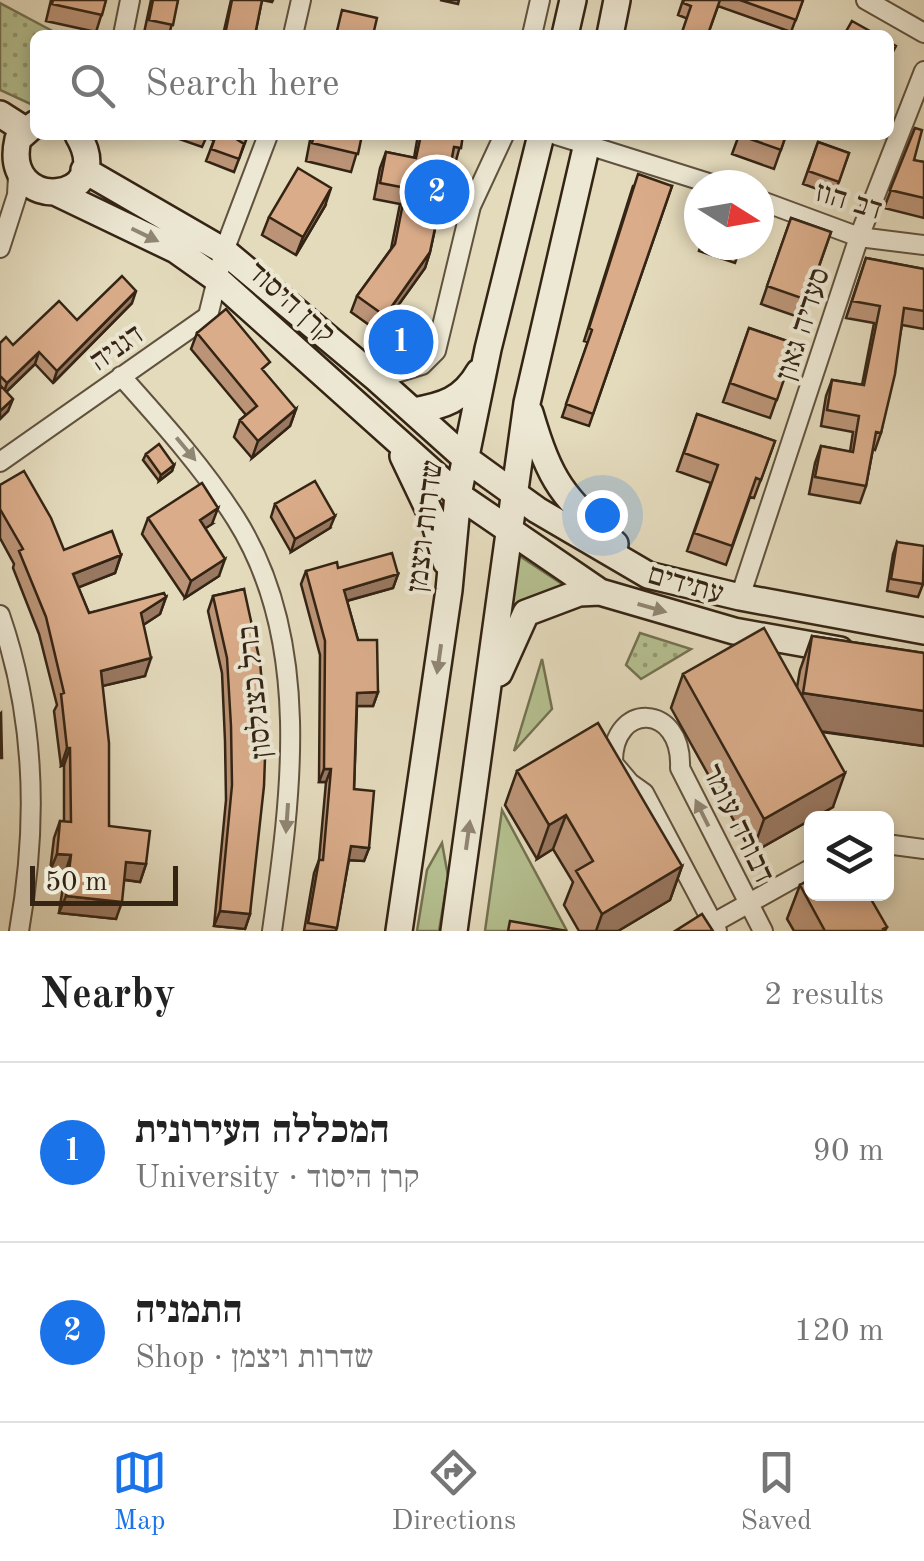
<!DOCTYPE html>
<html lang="en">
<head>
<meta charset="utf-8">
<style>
	:root { --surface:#fff; --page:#f6f6f6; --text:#222; --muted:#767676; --line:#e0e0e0; --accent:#1a73e8 }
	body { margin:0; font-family:"Old Standard TT","Frank Ruhl Libre",serif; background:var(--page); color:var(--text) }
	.controls { position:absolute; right:30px; bottom:30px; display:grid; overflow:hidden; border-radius:15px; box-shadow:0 5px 15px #0003 }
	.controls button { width:90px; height:90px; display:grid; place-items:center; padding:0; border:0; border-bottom:2px solid var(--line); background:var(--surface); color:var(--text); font:50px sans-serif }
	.compass { position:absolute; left:684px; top:170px; width:90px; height:90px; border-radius:50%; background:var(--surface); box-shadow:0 5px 15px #0003; rotate:101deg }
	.scale { position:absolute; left:30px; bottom:25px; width:148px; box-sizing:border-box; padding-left:10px; border:5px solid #342414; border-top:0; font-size:28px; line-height:35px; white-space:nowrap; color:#342414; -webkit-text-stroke:8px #ede8d4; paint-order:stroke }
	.you { position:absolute; left:602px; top:515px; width:35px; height:35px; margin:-25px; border:8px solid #fff; border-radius:50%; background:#1a73e8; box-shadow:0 0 0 15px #1a73e833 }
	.badge { display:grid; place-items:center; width:65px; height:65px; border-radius:50%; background:var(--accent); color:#fff; font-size:32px; font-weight:700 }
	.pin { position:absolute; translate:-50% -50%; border:5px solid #fff; box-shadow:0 2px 10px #0006 }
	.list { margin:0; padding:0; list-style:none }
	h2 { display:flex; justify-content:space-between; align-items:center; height:130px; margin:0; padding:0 40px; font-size:42px }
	h2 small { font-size:32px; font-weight:400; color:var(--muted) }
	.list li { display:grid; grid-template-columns:65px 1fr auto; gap:30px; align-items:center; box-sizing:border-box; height:180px; padding:0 40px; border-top:2px solid var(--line) }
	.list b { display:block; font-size:38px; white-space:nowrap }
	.list p { margin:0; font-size:32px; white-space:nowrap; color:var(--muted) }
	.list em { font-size:32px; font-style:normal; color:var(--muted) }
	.icon { flex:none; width:55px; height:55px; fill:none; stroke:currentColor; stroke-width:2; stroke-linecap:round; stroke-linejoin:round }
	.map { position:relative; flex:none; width:924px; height:931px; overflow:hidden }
	.search { position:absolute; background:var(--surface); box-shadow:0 5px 15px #0003; left:30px; right:30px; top:30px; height:110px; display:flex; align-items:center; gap:25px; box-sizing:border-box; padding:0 35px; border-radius:15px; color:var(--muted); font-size:38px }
	.sheet { height:490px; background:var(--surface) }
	nav { display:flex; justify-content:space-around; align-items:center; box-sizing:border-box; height:140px; border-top:2px solid var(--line); background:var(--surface); font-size:28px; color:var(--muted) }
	nav a { display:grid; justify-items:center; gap:5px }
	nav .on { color:var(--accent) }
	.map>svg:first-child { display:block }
	.green { fill:#b5c090; stroke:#747252; stroke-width:2.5 }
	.park { fill:url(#park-dots); stroke:#747252; stroke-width:2.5 }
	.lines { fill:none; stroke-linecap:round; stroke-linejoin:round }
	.street-casing { stroke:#60523e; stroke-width:22 }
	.secondary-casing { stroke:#342414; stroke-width:30 }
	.street { stroke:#ede8d4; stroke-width:18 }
	.secondary { stroke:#ede8d4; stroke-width:25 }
	.wall { fill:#bb9477; stroke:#342414; stroke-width:2.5 }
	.shaded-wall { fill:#997861; stroke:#342414; stroke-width:2.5 }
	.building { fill:#daac8a; stroke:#342414; stroke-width:2.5 }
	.oneway { fill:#908674 }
	.labels { text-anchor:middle; stroke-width:8; stroke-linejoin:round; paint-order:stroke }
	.street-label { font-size:30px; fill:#342414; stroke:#ede8d4 }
</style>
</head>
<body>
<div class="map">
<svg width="924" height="931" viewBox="0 0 924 931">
	<defs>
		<pattern id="park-dots" width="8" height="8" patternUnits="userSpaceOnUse" patternTransform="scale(2.5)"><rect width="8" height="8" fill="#b5c090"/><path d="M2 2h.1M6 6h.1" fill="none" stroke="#949c74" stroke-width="1.8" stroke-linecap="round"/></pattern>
	</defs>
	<rect width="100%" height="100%" fill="#e4dbbd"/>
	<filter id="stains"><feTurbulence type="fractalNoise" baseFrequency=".002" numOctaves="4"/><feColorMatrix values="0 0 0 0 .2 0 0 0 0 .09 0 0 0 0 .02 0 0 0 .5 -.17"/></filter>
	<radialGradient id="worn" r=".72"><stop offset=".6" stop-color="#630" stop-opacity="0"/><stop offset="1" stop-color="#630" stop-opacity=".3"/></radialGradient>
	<path class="green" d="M515,553L565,586L496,656Z
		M542,659L552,709L514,751Z
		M502,810L567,931H485Z
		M442,843L448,876L439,931H417L427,870Z"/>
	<path class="park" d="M0,3L60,35H35V106L0,90Z
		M640,633L691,649L641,679L626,665Z"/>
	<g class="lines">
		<defs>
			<path id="street" d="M866,0L924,33
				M123,35L130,0
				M293,35L301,0
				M532,35L540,0
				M556,135L715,185
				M759,200L859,237L924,245
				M0,248L17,195L18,175
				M121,376C162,422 203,467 236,519C313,641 291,797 272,931
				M377,379L422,365L436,351L471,206L504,135
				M0,462L208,316L224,251L268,135
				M740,597L859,237L924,71
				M0,615C35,716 38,825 19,931
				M886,844L924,849
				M699,931L812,868
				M717,931L644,793L630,783L613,763C612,701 683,703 680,768L763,931"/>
			<path id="secondary" d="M565,35L573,0
				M610,35L617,0
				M0,114L25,130
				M35,124L18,139C0,216 119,204 78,135
				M84,170L224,251L377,379L465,458L537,510L648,575L740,597L924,631
				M57,193L176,250L217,279L458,495L600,592L734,631L840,650
				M413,411C443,406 463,400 479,372
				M530,413C551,484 562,495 615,544
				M403,456L434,521L446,562
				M499,673L526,613L579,593L600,592
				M399,931L449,590L458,495L488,349L541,135
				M454,931L527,403L589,135"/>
		</defs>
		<use href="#street" class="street-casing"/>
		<use href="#secondary" class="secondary-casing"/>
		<use href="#street" class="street"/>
		<use href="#secondary" class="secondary"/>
	</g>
	<path class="wall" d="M51,0H106L96,32L46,21Z
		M151,0H178L169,35H154L144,33Z
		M231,0H273L272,2L262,0L255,35H223Z
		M440,0H459L458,4Z
		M683,0H803L791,32L718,6L708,34L686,18L678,15Z
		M915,128L914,160L924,162V218L884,208Z
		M168,135H248L234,172L206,161L214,140L206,138L202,147Z
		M311,135H362L351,172L306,161Z
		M418,135H463L455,164H451L445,195L439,211L430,252L425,268L379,332L351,312L357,296L391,249L400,204L374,199L380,168L386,152L414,158Z
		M739,135H786L774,169L732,154Z
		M818,142L849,153L834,195L803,184Z
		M633,186H672L589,426L562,417L588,342L584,341Z
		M325,206L296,255L262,235L269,217Z
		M791,218L831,232L801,318L761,304Z
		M701,245H741L735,263L699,251Z
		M866,258L924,269V329L902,325L881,433L875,450L873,449L866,486L860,503L809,494L815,463L821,446L850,452L853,432L821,426L826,396L832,380L862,385L874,323L846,318Z
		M132,303L53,383L35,364L6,392L8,411L0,419V343L13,345L77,320Z
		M749,328L796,344L770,418L723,402Z
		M197,333L296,409L290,426L252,458L234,437L240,420L246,415L191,349Z
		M697,414L775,441L754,498L750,497L726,565L687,551L711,483L677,471Z
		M146,454L174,465L172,471L159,481L143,460Z
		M0,485L64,550L121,555L115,573L78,587L89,613L166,597L160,614L143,625L145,676L102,686L109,826L146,864L140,882L124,880L116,919L59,913L65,873L50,871L54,838L60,821H64V765L61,766L54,711L57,705L39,634L13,568L14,564L0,538Z
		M275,504L330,528L291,552L271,517Z
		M148,518L212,524L205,528L219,576L185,598L142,534Z
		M897,542L923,584L918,597L887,591L893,554Z
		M338,568L398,574L393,588L347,601L358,640L378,692L373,706H357L354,789L369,848L364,861L349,860L336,931H304L314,873L319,860L326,782H319L320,655L301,584L306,571Z
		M244,589L250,914L245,929L214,926L226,800L225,741L222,673L208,611L213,596Z
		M812,636L924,653V746L822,732L833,807L752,853L671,708L683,674L797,687L800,670Z
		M517,771L682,866L670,900L618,931H579L564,905L573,882L553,849L537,859L505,805Z
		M800,885L887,927L885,931H794L787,919Z"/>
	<path class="shaded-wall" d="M331,188L325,206L296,255L303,237Z
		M430,252L425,268L379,332L385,316Z
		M136,291L132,303L53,383L57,371Z
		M39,352L35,364L3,395L7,383Z
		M13,399L8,411L0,419V411Z
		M296,409L290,426L252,458L258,441Z
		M174,465L172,471L159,481L161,475Z
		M218,508L212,524L194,536L200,520Z
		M335,516L330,528L291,552L295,539Z
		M121,555L115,573L67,592L73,574Z
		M225,559L219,576L185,598L191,581Z
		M398,574L393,588L339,603L344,590Z
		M166,597L160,614L134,631L141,613Z
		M151,658L145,676L94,688L101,671Z
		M378,692L373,706H352L357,693Z
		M803,693L924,711V746L791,727Z
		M67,748H70L64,765L61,766Z
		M324,769H331L326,782H319Z
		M845,773L833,807L752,853L764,819Z
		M566,815L553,849L537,859L549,825Z
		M351,846L369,848L364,861L346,860Z
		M57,854L71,855L65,873L50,871Z
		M126,862L146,864L140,882L120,879Z
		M682,866L670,900L618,931H596L602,914Z
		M66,896L122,902L116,919L59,913Z
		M220,911L250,914L245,929L214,926Z"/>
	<path class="building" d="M53,0H106L102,15L52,4Z
		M153,0H178L173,25L149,20Z
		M232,0H262L255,35H225Z
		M684,0H720L708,34L709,35H681L691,6L683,3Z
		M740,0H803L796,20Z
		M342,10L377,18L373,35H336Z
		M852,21L877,35H844Z
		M889,42L896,46L889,59Z
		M915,128L922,130L914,160L924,162V198L890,190Z
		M216,135H230L244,144L239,159L211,149Z
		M314,135H362L358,154L312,143Z
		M421,135H463L461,148L454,147L445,195H442L430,252L385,316L357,296L395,244L406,188L380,183L386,152L416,158Z
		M739,135H786L781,150Z
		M818,142L849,153L839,182L808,171Z
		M298,168L331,188L303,237L269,217Z
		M638,174L672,186L593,414L566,404L592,330L589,328Z
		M791,218L831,232L807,300L767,286Z
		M724,245H741L739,250Z
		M866,258L924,269V311L904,308L895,374L881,433L876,432L866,486L815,477L821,446L853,452L859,416L827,410L832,380L864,385L880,306L852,301Z
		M122,276L136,291L57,371L39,352L7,383L0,376V343L6,337L13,345L59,301L77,320Z
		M226,309L270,362L262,369L296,409L258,441L240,420L257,406L197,333Z
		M749,328L796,344L777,400L730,383Z
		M0,385L13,399L0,411Z
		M697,414L775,441L761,480L756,478L732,546L694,533L718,465L684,453Z
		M159,444L174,465L161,475L146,454Z
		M24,471L51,518L64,550L112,531L121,555L73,574L89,613L164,593L166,597L141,613L151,658L101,671L109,743V826L150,831L146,864L126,862L122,902L66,896L71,855L57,854L60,821L71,822L70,748H67L61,694L64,693L46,617L19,551L23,549L0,509V485Z
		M315,481L335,516L295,539L275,504Z
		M202,483L218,508L200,520L225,559L191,581L148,518Z
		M897,542L924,546L923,584L891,579Z
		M392,553L398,574L344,590L358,640H377L378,692L357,693L354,789L374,791L369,848L351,846L337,928L308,923L319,860H323L331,769H324L325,641L306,571L337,562L338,568Z
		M244,589L260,662L266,730L264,786L250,914L220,911L232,785L231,726L227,658L213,596Z
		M764,628L845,773L764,819L683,674Z
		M812,636L924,653V711L803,693Z
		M1,713L2,758H0V714Z
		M598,723L682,866L602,914L576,871L593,861L566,815L549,825L517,771Z
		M812,878V894H868L887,927L883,929L884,931H825L800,885Z
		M702,914L713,931H675Z
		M510,921L567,931H508Z"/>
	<defs><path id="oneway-solid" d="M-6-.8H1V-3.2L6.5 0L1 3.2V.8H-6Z" transform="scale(2.5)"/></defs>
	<g class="oneway">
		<use href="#oneway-solid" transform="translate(145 235) rotate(26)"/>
		<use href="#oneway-solid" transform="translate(186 449) rotate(50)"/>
		<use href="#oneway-solid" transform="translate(652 608) rotate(16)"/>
		<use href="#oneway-solid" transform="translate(439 659) rotate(98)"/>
		<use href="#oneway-solid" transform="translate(702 813) rotate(-116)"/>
		<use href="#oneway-solid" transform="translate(287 818) rotate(94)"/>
		<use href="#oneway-solid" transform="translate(468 835) rotate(-82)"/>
	</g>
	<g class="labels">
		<g class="street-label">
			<text transform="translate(849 200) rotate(17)" y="10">דב הוז</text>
			<text transform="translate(292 302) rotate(42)" y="10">קרן היסוד</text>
			<text transform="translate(802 324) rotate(-72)" y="10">סעדיה גאון</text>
			<text transform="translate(116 347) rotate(-35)" y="10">דגניה</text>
			<text transform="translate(424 526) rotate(-83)" y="10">שדרות ויצמן</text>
			<text transform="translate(686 583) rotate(16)" y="10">עתידים</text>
			<text transform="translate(254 692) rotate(-96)" y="10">ברל כצנלסון</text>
			<text transform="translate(739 823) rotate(64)" y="10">דבורה עומר</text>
		</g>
	</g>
	<rect width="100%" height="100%" filter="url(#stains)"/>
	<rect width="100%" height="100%" fill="url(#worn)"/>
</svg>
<div class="controls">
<button><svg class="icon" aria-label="layers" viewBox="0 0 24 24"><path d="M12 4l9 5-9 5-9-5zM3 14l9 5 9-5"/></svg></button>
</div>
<svg class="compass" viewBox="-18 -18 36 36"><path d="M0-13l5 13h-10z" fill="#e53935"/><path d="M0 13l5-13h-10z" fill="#767676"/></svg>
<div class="scale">50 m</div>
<div class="you"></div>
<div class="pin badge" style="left:401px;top:342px">1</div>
<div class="pin badge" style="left:437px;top:192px">2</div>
<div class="search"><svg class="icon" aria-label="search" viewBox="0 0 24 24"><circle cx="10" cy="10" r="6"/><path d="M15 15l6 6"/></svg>Search here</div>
</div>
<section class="sheet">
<h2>Nearby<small>2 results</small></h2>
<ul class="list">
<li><span class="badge">1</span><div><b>המכללה העירונית</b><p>University · קרן היסוד</p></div><em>90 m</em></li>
<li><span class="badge">2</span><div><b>התמניה</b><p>Shop · שדרות ויצמן</p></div><em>120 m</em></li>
</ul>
</section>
<nav>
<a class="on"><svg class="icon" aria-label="map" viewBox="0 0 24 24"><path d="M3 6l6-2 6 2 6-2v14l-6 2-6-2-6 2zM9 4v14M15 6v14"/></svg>Map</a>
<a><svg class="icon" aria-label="directions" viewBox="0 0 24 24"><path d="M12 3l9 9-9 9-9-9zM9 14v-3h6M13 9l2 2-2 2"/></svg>Directions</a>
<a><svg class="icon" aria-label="saved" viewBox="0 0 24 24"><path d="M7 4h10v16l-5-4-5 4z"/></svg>Saved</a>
</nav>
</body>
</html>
